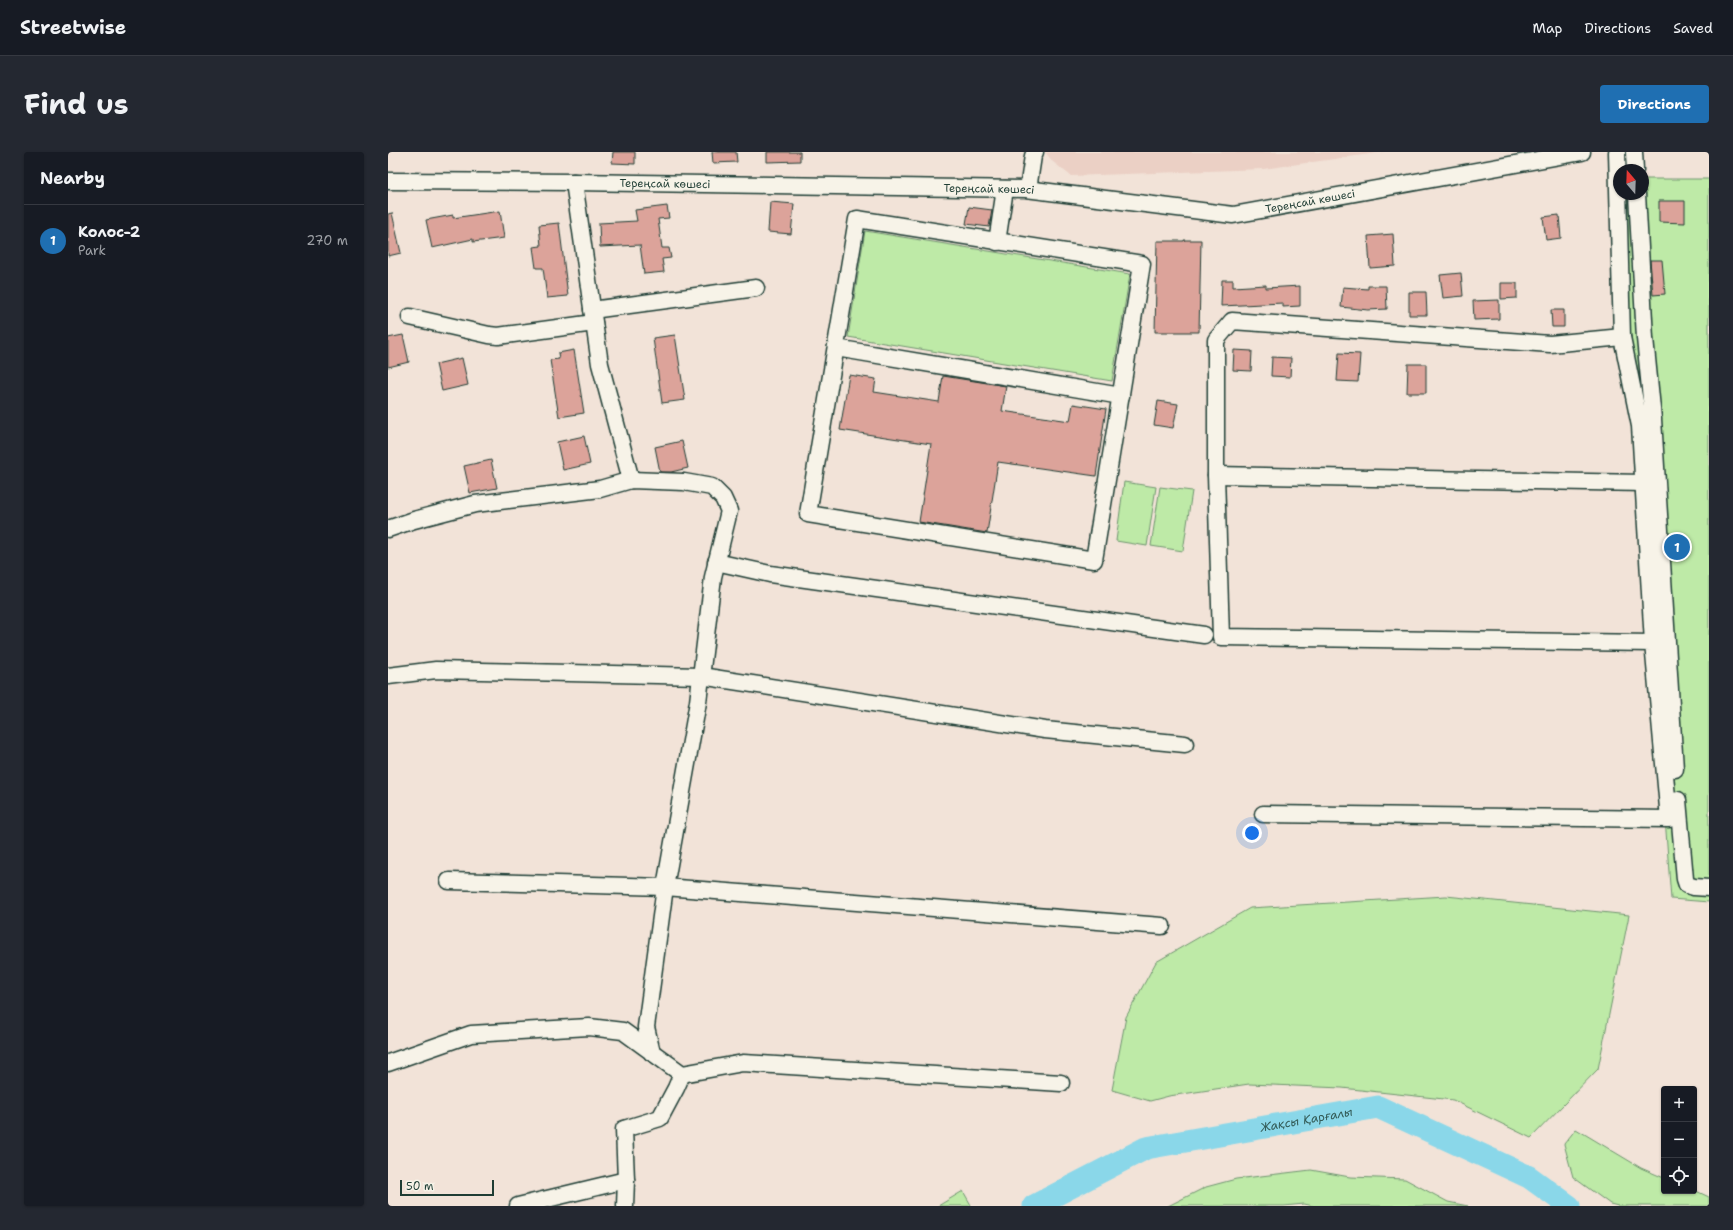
<!DOCTYPE html>
<html lang="en">
<head>
<meta charset="utf-8">
<style>
	:root { --surface:#171b24; --page:#242831; --text:#f1f3f6; --muted:#9ea1a6; --line:#363941; --accent:#1f6fb2 }
	body { margin:0; font-family:"Shantell Sans",sans-serif; background:var(--page); color:var(--text) }
	.controls { position:absolute; right:12px; bottom:12px; display:grid; overflow:hidden; border-radius:4px; box-shadow:0 1px 3px #0004 }
	.controls button { width:36px; height:36px; display:grid; place-items:center; padding:0; border:0; border-bottom:1px solid var(--line); background:var(--surface); color:var(--text); font:20px sans-serif }
	.compass { position:absolute; left:1225px; top:12px; width:36px; height:36px; border-radius:50%; background:var(--surface); box-shadow:0 1px 3px #0004; rotate:341deg }
	.scale { position:absolute; left:12px; bottom:10px; width:94px; box-sizing:border-box; padding-left:4px; border:2px solid #1f3d34; border-top:0; font-size:11px; line-height:14px; white-space:nowrap; color:#1f3d34; -webkit-text-stroke:3px #f7f3e8; paint-order:stroke }
	.you { position:absolute; left:864px; top:681px; width:14px; height:14px; margin:-10px; border:3px solid #fff; border-radius:50%; background:#1a73e8; box-shadow:0 0 0 6px #1a73e833 }
	.badge { display:grid; place-items:center; width:26px; height:26px; border-radius:50%; background:var(--accent); color:#fff; font-size:13px; font-weight:700 }
	.pin { position:absolute; translate:-50% -50%; border:2px solid #fff; box-shadow:0 1px 4px #0006 }
	.list { margin:0; padding:0; list-style:none }
	h2 { display:flex; justify-content:space-between; align-items:center; height:52px; margin:0; padding:0 16px; font-size:17px }
	h2 small { font-size:13px; font-weight:400; color:var(--muted) }
	.list li { display:grid; grid-template-columns:26px 1fr auto; gap:12px; align-items:center; box-sizing:border-box; height:72px; padding:0 16px; border-top:1px solid var(--line) }
	.list b { display:block; font-size:15px; white-space:nowrap }
	.list p { margin:0; font-size:13px; white-space:nowrap; color:var(--muted) }
	.list em { font-size:13px; font-style:normal; color:var(--muted) }
	.icon { flex:none; width:22px; height:22px; fill:none; stroke:currentColor; stroke-width:2; stroke-linecap:round; stroke-linejoin:round }
	.map { position:relative; flex:none; width:1321px; height:1054px; overflow:hidden; border-radius:4px }
	header { display:flex; align-items:center; gap:24px; box-sizing:border-box; height:56px; padding:0 20px; background:var(--surface); border-bottom:1px solid var(--line) }
	header strong { font-size:19px }
	nav { display:flex; gap:22px; margin-inline-start:auto; font-size:14px }
	.intro { display:flex; align-items:center; justify-content:space-between; box-sizing:border-box; height:96px; padding:0 24px }
	h1 { margin:0; font-size:28px }
	.button { padding:10px 18px; border-radius:4px; background:var(--accent); color:#fff; font-size:14px; font-weight:700 }
	main { display:flex; gap:24px; padding:0 24px }
	aside { flex:1; background:var(--surface); border-radius:4px; box-shadow:0 1px 3px #0004 }
	.map>svg:first-child { display:block }
	.built { fill:#ebd0c5 }
	.green { fill:#beeaa7; stroke:#6e946e }
	.lines { fill:none; stroke-linecap:round; stroke-linejoin:round }
	.river { stroke:#8ad7e9; stroke-width:23 }
	.building { fill:#dca39a; stroke:#1f3d34 }
	.minor-casing { stroke:#1f3d34; stroke-width:19 }
	.minor { stroke:#f7f3e8; stroke-width:16 }
	.labels { text-anchor:middle; stroke-width:3; stroke-linejoin:round; paint-order:stroke }
	.street-label { font-size:11px; fill:#1f3d34; stroke:#f7f3e8 }
	.water-label { font-size:12px; font-style:italic; fill:#345c58; stroke:#f7f3e8 }
</style>
</head>
<body>
<header>
<strong>Streetwise</strong>
<nav><a>Map</a><a>Directions</a><a>Saved</a></nav>
</header>
<div class="intro"><h1>Find us</h1><a class="button">Directions</a></div>
<main>
<aside>
<h2>Nearby<small></small></h2>
<ul class="list">
<li><span class="badge">1</span><div><b>Колос-2</b><p>Park</p></div><em>270 m</em></li>
</ul>
</aside>
<div class="map">
<svg width="1321" height="1054" viewBox="0 0 1321 1054">
	<rect width="100%" height="100%" fill="#f2e3d8"/>
	<filter id="ink" filterUnits="userSpaceOnUse"><feTurbulence type="fractalNoise" baseFrequency=".025" numOctaves="2"/><feDisplacementMap in="SourceGraphic" scale="8" xChannelSelector="R" yChannelSelector="G"/><feConvolveMatrix kernelMatrix="1 2 1 2 8 2 1 2 1" color-interpolation-filters="sRGB"/></filter>
	<g filter="url(#ink)">
		<path class="built" d="M657,0H996L875,17L683,24L665,10Z"/>
		<path class="green" d="M1255,27H1321V750L1283,747L1231,42H1255Z
			M477,79L742,122L724,229L460,185Z
			M736,330L768,335L759,394L728,389Z
			M772,335L804,339L795,399L763,394Z
			M1058,744L1241,763L1210,917L1143,986L1065,948L954,936L861,932L781,944L762,949L724,938L738,865L768,810L862,756Z
			M1188,977L1253,1016L1276,1026V1039L1306,1038L1321,1045V1054H1230L1222,1052L1185,1025L1176,992Z
			M923,1018L962,1025L1017,1027L1060,1050L1080,1054H926L916,1052L896,1054H780L818,1035L848,1027Z
			M575,1039L583,1053L582,1054H550Z"/>
		<g class="lines">
			<path class="river" id="s1" d="M646,1054L758,996L990,955L1141,1025L1181,1054"/>
		</g>
		<path class="building" d="M225,0H247V12L224,11Z
			M324,0H348L349,10L325,11Z
			M379,0H412V9L379,10Z
			M1271,49H1297V71L1271,70Z
			M382,50L406,52L403,82L380,80Z
			M279,54L281,66L270,67L274,96H281L283,106L274,107L276,120L256,122L252,93L212,95L211,71L249,69L247,58Z
			M581,55L604,58L601,75L578,72Z
			M112,59L116,86L85,90V87L44,96L38,68L65,63V66Z
			M4,61L13,101L0,104V62Z
			M1171,63L1173,86L1158,88L1155,65Z
			M171,71L180,144L159,146L155,116H148L145,95L153,94L151,73Z
			M1005,82L1007,114L982,116L980,84Z
			M796,88H813L811,180H767L769,89H796Z
			M1262,108H1274L1277,142L1265,143Z
			M1073,121L1075,144L1055,146L1052,123Z
			M834,128H845V135L878,133V136L912,134V154L895,155V151L833,154Z
			M1113,131H1129V146L1113,147Z
			M980,134H998L999,157L980,158L953,155L955,135L980,137Z
			M1021,140H1038L1039,163H1021Z
			M1111,148V167L1086,168L1085,149Z
			M1163,158H1176V175H1164Z
			M15,183L21,210L0,215V186Z
			M287,183L297,248L274,251L265,186Z
			M186,198L196,261L171,265L162,208L171,207L170,201Z
			M846,198L864,199L863,219L845,218Z
			M951,201L972,202L970,230L949,229Z
			M884,205L903,206L902,225L883,224Z
			M74,206L80,233L54,239L48,212Z
			M1020,212H1038V241H1019Z
			M461,223L488,227L486,240L551,250L555,224L618,234L614,259L682,269L685,252L718,257L708,324L610,310L599,381L531,370L543,292L452,278Z
			M770,249L790,252L785,276L766,273Z
			M196,284L202,312L175,318L169,290Z
			M294,289L300,316L283,320H272L267,295Z
			M103,308L109,336L82,341L76,314Z"/>
		<g class="lines">
			<defs>
				<g id="minor">
					<path d="M1229,0L1234,185L1252,274L1265,491"/>
					<path d="M1246,0L1247,18"/>
					<path id="s2" d="M0,29L186,30L638,37L845,63L1194,0"/>
					<path d="M186,30L212,212L243,328"/>
					<path d="M640,37L645,4L647,0"/>
					<path d="M1249,42L1257,186L1265,267L1287,617"/>
					<path d="M469,67L754,112L706,408L420,362Z"/>
					<path d="M609,90L617,37"/>
					<path d="M204,158L368,136"/>
					<path d="M22,165L101,183L110,184L206,171"/>
					<path d="M448,196L733,244"/>
					<path d="M828,323L1256,331"/>
					<path d="M0,377L26,368L87,352L212,337L243,328L296,330L324,335L335,346L341,359L325,425L310,550L277,735L258,875L264,901"/>
					<path d="M328,410L382,422L816,483"/>
					<path d="M0,524L48,518L313,524L657,578L797,592"/>
					<path d="M1290,648L1297,727L1299,733L1306,735L1321,736"/>
					<path d="M875,662L1281,667L1265,491L833,485L828,323V188L844,169L1162,192L1234,185"/>
					<path d="M61,729L277,735L774,774"/>
					<path d="M0,911L83,882L201,875L235,879L294,922L355,911L673,931"/>
					<path d="M238,1028L236,977L272,966L288,936L294,922"/>
					<path d="M130,1054L238,1028L237,1054"/>
				</g>
			</defs>
			<use href="#minor" class="minor-casing"/>
			<use href="#minor" class="minor"/>
		</g>
	</g>
	<g class="labels">
		<g class="street-label">
			<text dy="4" stroke="none"><textPath href="#s2" startOffset="277">Тереңсай көшесі</textPath></text>
			<text dy="4" stroke="none"><textPath href="#s2" startOffset="601">Тереңсай көшесі</textPath></text>
			<text dy="4" stroke="none"><textPath href="#s2" startOffset="925">Тереңсай көшесі</textPath></text>
		</g>
		<g class="water-label">
			<text dy="4" stroke="none"><textPath href="#s1" startOffset="289">Жақсы Қарғалы</textPath></text>
		</g>
	</g>
</svg>
<div class="controls">
<button>+</button>
<button>−</button>
<button><svg class="icon" aria-label="locate" viewBox="0 0 24 24"><circle cx="12" cy="12" r="6"/><path d="M12 2v4M12 18v4M2 12h4M18 12h4"/></svg></button>
</div>
<svg class="compass" viewBox="-18 -18 36 36"><path d="M0-13l5 13h-10z" fill="#e53935"/><path d="M0 13l5-13h-10z" fill="#9ea1a6"/></svg>
<div class="scale">50 m</div>
<div class="you"></div>
<div class="pin badge" style="left:1289px;top:395px">1</div>
</div>
</main>
</body>
</html>
